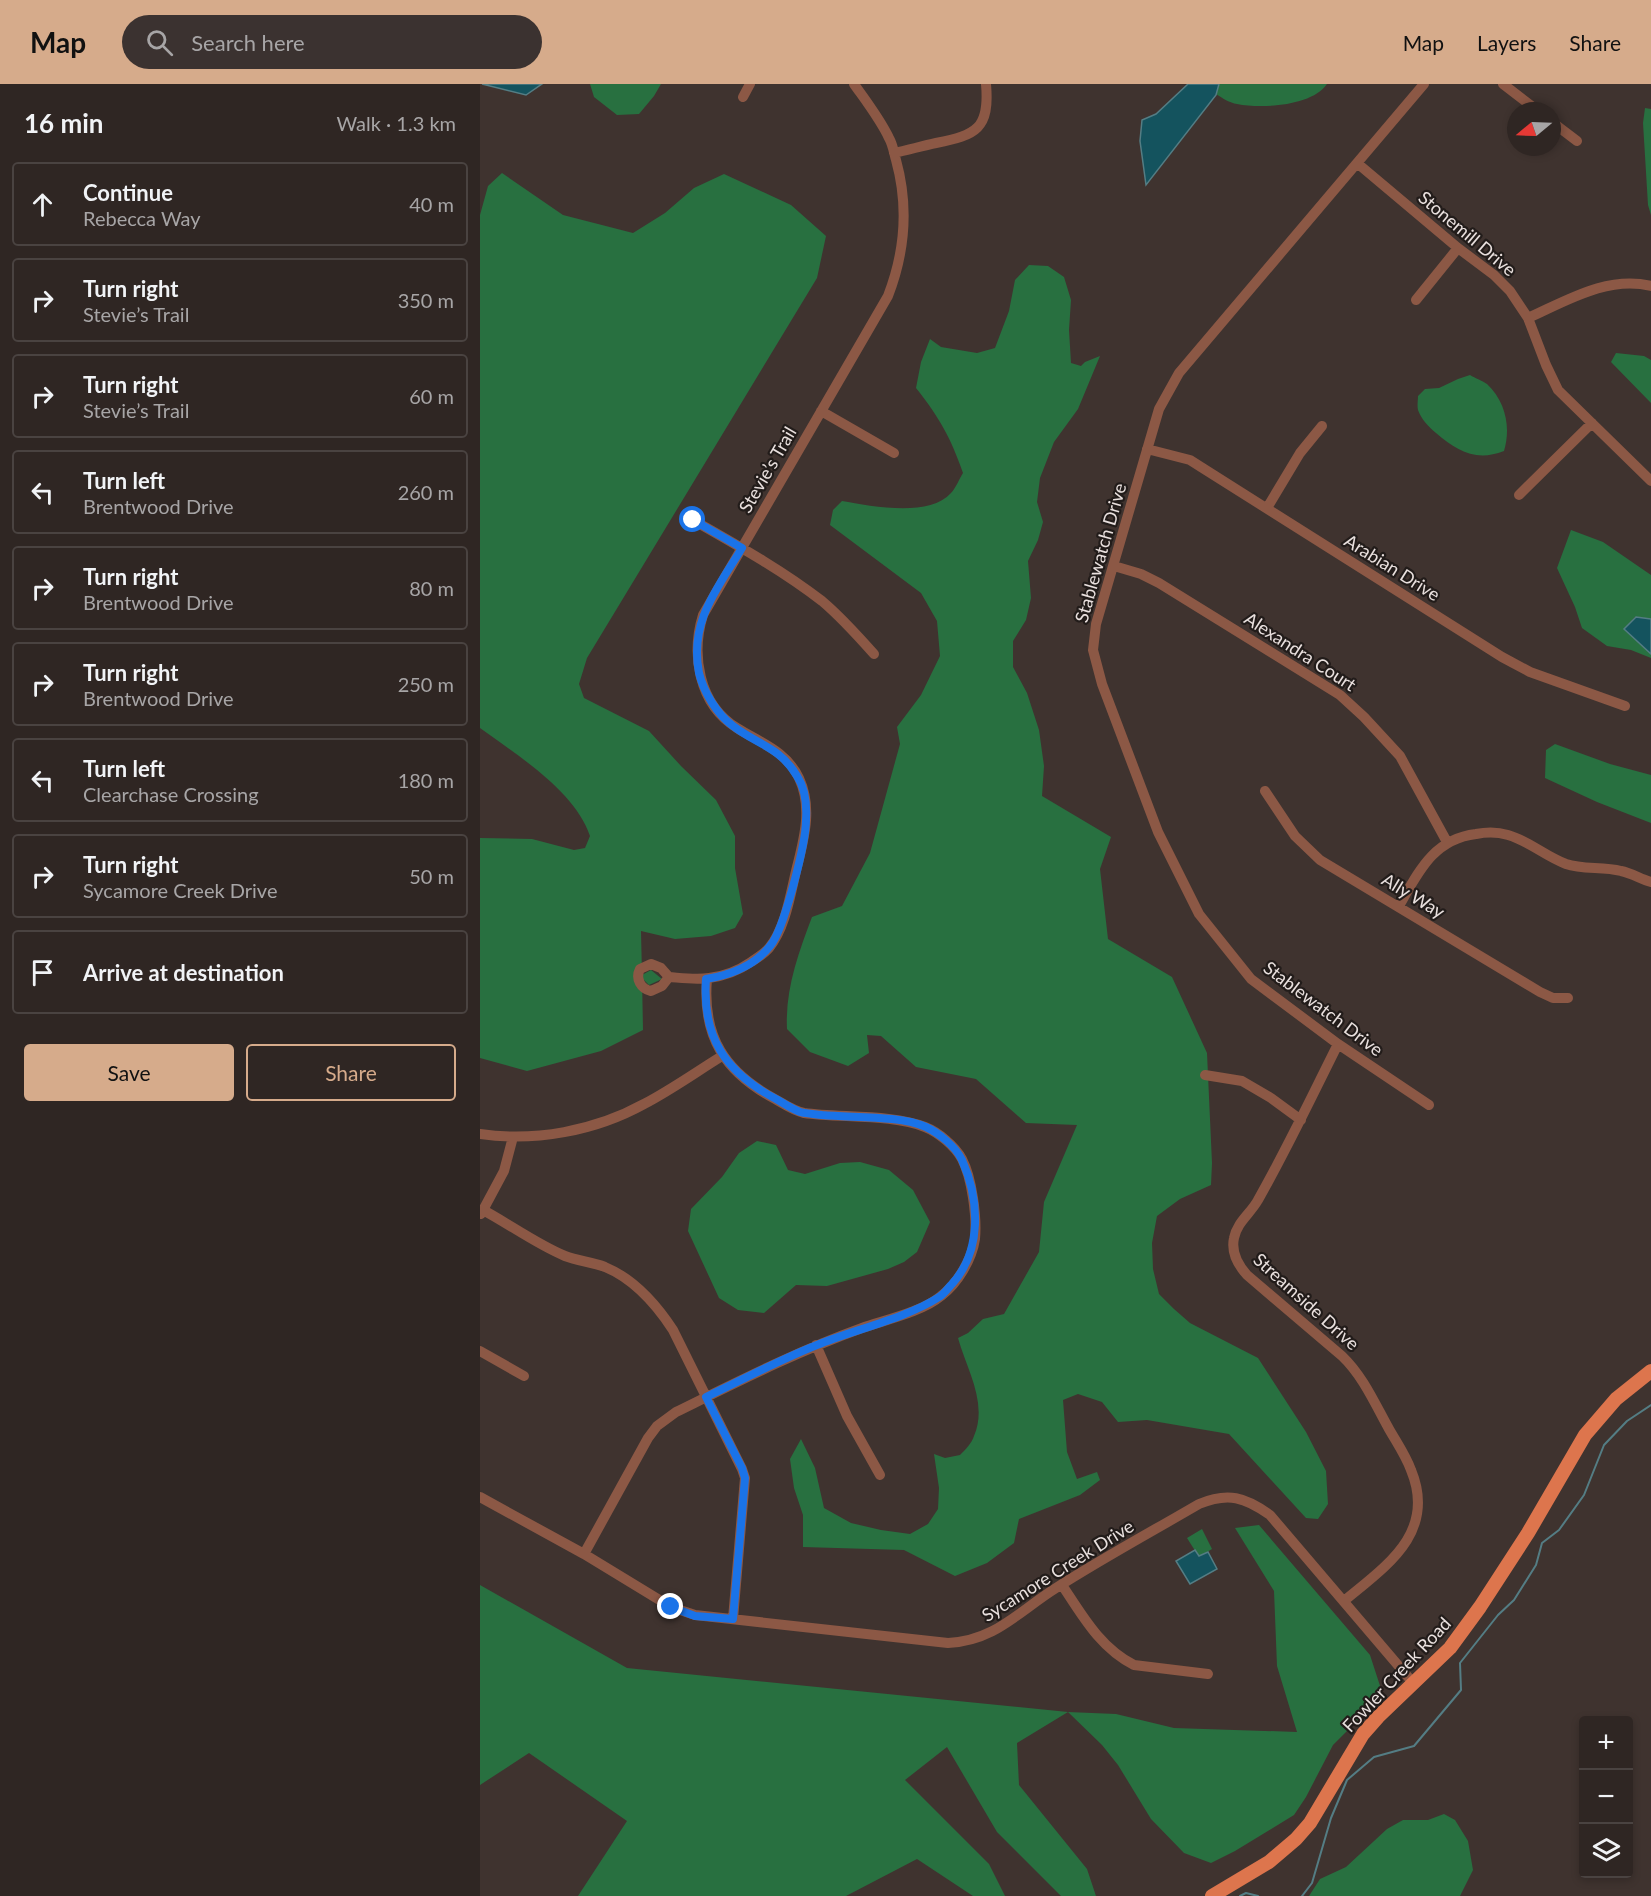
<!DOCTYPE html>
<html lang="en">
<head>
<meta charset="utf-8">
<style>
	:root { --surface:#2f2623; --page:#3b3230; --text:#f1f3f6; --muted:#a7a5a6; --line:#4a4341; --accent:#d6ab8b }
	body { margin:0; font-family:Lato,sans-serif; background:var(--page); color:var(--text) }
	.controls { position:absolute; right:18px; bottom:18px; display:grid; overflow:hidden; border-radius:6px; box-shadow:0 3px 9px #0003 }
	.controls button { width:54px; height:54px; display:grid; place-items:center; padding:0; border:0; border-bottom:2px solid var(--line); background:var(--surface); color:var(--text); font:30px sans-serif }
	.compass { position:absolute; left:1027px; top:18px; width:54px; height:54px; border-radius:50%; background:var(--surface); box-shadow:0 3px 9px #0003; rotate:251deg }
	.stop { position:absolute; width:18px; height:18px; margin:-14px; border:4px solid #1a73e8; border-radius:50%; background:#fff }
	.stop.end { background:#1a73e8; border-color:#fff; box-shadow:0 2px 6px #0008 }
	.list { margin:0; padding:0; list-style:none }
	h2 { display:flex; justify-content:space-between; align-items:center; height:78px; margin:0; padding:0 24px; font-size:26px }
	h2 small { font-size:20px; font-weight:400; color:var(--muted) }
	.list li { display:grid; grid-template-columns:39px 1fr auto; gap:18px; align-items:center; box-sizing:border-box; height:84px; margin:0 12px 12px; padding:0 12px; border:2px solid var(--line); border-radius:6px }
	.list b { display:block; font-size:22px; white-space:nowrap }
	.list p { margin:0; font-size:20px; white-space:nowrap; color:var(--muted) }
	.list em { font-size:20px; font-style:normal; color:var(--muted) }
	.actions { display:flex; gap:12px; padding:18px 24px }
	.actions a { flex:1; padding:14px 0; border:2px solid var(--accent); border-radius:6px; text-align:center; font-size:21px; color:var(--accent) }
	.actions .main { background:var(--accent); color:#111 }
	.icon { flex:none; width:33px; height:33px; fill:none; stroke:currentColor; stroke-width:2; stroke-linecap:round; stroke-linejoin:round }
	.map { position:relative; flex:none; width:1171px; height:1812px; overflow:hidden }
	header { display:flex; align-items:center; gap:36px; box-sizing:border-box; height:84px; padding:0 30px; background:var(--accent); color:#111 }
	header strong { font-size:28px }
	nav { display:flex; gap:33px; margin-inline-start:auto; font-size:21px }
	.search { width:420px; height:54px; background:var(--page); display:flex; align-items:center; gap:15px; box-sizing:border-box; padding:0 21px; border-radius:33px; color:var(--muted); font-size:22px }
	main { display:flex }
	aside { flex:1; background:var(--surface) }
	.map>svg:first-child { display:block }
	.green { fill:#287040 }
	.water { fill:#14535e; stroke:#547d84; stroke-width:1.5 }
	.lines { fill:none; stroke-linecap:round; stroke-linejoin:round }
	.stream { stroke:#547d84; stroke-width:2 }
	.minor { stroke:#8c5845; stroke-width:10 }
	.major { stroke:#dd754d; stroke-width:14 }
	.route { stroke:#1a73e8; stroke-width:8 }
	.labels { text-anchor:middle; stroke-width:4.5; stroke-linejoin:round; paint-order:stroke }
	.street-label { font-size:18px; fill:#e9e0de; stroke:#221c1a }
</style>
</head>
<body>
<header>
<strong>Map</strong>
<div class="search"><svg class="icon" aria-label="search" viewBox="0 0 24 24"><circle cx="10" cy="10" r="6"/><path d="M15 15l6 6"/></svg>Search here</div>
<nav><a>Map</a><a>Layers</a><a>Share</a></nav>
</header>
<main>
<aside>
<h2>16 min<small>Walk · 1.3 km</small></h2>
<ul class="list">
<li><svg class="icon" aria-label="ahead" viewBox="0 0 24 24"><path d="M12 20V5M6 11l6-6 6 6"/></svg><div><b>Continue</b><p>Rebecca Way</p></div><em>40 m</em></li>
<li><svg class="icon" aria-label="right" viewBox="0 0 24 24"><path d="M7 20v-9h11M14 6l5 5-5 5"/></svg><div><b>Turn right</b><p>Stevie’s Trail</p></div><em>350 m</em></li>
<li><svg class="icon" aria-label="right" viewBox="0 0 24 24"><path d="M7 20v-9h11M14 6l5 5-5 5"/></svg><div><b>Turn right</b><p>Stevie’s Trail</p></div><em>60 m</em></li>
<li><svg class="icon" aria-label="left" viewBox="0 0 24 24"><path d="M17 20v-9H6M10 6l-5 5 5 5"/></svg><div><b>Turn left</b><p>Brentwood Drive</p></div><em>260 m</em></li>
<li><svg class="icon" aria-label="right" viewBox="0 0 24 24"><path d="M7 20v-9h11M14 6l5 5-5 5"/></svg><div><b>Turn right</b><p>Brentwood Drive</p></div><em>80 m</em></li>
<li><svg class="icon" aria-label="right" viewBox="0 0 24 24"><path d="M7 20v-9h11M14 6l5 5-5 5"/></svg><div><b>Turn right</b><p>Brentwood Drive</p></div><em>250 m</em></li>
<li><svg class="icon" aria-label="left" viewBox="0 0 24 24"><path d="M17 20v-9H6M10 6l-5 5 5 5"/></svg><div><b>Turn left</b><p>Clearchase Crossing</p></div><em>180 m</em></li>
<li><svg class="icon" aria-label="right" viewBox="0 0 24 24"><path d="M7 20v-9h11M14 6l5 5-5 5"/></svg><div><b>Turn right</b><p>Sycamore Creek Drive</p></div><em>50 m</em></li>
<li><svg class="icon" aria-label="arrive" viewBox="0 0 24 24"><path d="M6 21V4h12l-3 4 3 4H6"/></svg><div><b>Arrive at destination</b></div></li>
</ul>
<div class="actions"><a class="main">Save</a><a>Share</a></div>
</aside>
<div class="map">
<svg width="1171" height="1812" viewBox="0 0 1171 1812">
	<rect width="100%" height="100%" fill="#3f332f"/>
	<path class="green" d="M110,0H181L174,12L159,30L137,31L114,13Z
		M739,0H847C832,22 782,25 757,20C750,19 742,14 736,10Z
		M1165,24L1171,25V131L1168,121L1163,39Z
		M22,89L83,131L153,149L185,129L214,104L244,90L311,121L346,152L337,194L107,574L99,600L104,614L169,647L201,682L236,716L255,752V784L263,830L255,844L231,852L195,855L161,847L162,891L171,886L182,895L169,901L162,894L163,946L121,967L47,987L0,974V754L52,755L94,766L105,764L110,752C95,707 37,671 0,644V131L8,102Z
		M549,181L568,182L584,193L591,216L589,246L591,279L601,282L605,278L620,272L598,325L574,358L560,394L557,418L563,438L558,456L548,477L551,514L546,536L533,557V583L547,609L559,646L564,682L562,712L631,753L620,785L628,855L692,893L727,969L732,1079L731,1101L700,1115L677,1132L672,1159L673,1185L679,1210L694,1225L710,1239L778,1274L826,1348L846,1387L848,1420L838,1435L826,1434L749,1350L667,1336L638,1338L622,1318L598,1310L583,1316L587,1368L597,1395L617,1388L620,1396L600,1411L539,1435L534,1459L507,1479L475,1492L424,1466L323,1463V1431L314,1404L310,1375L321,1355L335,1384L344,1424L371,1439L401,1446L430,1450L448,1440L458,1425L459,1404L454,1370L465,1374L480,1371C485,1366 492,1359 494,1352C508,1319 487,1286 478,1254L488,1249L503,1235L524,1230L559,1168L564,1118L597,1041L546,1039L496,995L436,983L401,952L387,951L389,969L368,982L330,968L307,945C305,906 318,870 332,833L362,822L390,769L420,660L417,643L441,611L460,572L457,537L441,509L350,441L353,426L362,417C391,422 449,434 471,409C476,404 479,395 483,389C471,354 459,333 436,304L441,278L450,255L461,263L497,269L515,264L529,227L535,196Z
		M1136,269L1164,272L1171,276V319L1131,278Z
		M990,291C995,294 1003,297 1007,300C1026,318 1031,344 1024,367C996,378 977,367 956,349C949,343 941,335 938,326C937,322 938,316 938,312L945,305L959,304L978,295Z
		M1091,446L1123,458L1171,491V535L1155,533L1144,545L1171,570V574L1151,566L1127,562L1102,544L1095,523L1077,484Z
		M1075,660L1130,680L1171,691V739L1117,718L1065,694L1066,666Z
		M277,1057L296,1061L308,1086L325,1090L360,1079L380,1078L409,1086L433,1106L450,1138L437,1168L424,1178L408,1185L347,1202L316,1201L284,1229L258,1226L239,1214L208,1147L211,1125L242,1093L259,1069Z
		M779,1441L890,1571L903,1611L853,1661L826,1713L814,1731L755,1767L731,1779L704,1769L671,1735L638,1681L622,1661L588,1628L537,1659L539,1701L607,1785L616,1812H581L517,1748L467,1663L425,1696L509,1780L525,1812H493L437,1775L366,1812H98L147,1737L49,1669L0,1701V1501L147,1584L588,1628L636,1630L694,1644L817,1648L797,1582L794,1507L755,1444Z
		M722,1445L732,1465L719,1473L707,1454Z
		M964,1730L975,1736L988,1757L993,1786L980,1812H829L840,1795L866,1783L907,1745L923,1736H948Z"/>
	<path class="water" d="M2,0H62L46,11Z
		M708,0H739L736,11L666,101L660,57L662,36L676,30Z
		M1156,533L1171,535V570L1144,545Z
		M715,1466L719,1472L728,1468L737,1485L710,1500L696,1477Z"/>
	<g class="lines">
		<path class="stream" d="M760,1812L766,1809L778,1812
			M822,1812L832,1799L851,1734L867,1696L894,1673L934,1662L981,1606L980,1579L1018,1531L1034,1516L1056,1481L1062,1459L1079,1446L1104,1411L1124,1361L1147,1337L1171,1321"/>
		<path class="minor" d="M944,0L699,289L679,325L616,540L613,566L622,600L678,748L719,830L771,895L858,960L949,1021
			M1023,0L1058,27
			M263,13L270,0
			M1072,38L1097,57
			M414,69C428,66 442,62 456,59C496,51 510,45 506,0
			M877,79L978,164L1014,191L1030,207L1048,234L1066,281L1078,306L1171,397
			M936,216L978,164
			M1048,234C1086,217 1128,191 1171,202
			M341,327L414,369
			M667,365L710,376L721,383L1022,573L1050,588L1145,622
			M1039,411L1112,339
			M787,424L820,369L842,342
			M213,436C257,461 302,486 342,517C361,533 378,552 394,570
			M634,482L661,490L679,499L860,611L884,633L920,672L967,758
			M785,707L815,752L840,776L1060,908L1073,914H1088
			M919,822C938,789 953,755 996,750C1006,748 1018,748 1028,751C1049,757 1065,772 1086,780C1103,786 1123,782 1141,787C1151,789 1161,795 1171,798
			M171,880L181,884L189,893L182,902L171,907C161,905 155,895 160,885Z
			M189,893C202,894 216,896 229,894C245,892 258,887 271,878C277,874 284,870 289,864C307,842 311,805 318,779C325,751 332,722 319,694C306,667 281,659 257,644C218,620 211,570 223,531L408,212C425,168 429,123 416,76C414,69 413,61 409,54C400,35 386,17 374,0
			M858,960C832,1012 807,1065 778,1116C771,1129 757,1138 754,1154C751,1168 758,1181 767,1191L862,1272C883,1292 895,1320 909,1345C917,1359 926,1372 931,1386C957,1449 906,1482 864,1517
			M725,991L762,997L791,1014L821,1036
			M0,1050C55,1058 115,1047 164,1020C191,1006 216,988 242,972
			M3,1126C29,1140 58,1161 85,1172C98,1177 112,1178 125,1183C154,1195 176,1220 193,1246L262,1385L265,1394L253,1535
			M1,1130L24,1087L33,1053
			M336,1261L367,1332L400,1391
			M0,1267L44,1292
			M0,1413L104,1470L191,1523L215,1531L468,1559C515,1557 539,1527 576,1504C623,1474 671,1448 719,1420C748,1408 765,1413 790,1431L934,1600
			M104,1470L168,1354L177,1342L196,1328C257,1298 318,1267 382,1244C405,1236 442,1228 461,1212C478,1199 492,1175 495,1155C497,1133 492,1094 482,1075C475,1062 458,1048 445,1043C413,1030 359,1034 324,1029C314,1027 304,1020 295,1015C245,988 222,953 227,895
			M582,1501C602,1531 620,1564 654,1581L728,1590"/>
		<path class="major" d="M732,1812L789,1778L816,1755L830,1739L883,1650L898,1633L970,1564L1000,1523L1048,1449L1105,1351L1136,1315L1171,1287"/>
	</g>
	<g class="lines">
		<path class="route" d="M191,1523L215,1532L253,1535L265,1394L262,1384L226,1313C262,1296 299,1276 337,1261C373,1246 427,1234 459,1213C464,1210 468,1204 472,1200C502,1167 500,1116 482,1076C476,1063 459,1049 446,1043C420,1031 372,1034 342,1031C335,1030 327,1030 320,1028C312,1025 303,1019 296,1015C245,988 222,953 226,895C250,891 275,881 290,862C304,846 326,759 326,736C327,721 325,704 317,692C300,663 278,661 253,642C237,630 224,609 219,589C209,538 237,505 262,464L213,436"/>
	</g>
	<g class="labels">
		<g class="street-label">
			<text transform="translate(987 150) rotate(40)" y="6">Stonemill Drive</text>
			<text transform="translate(288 386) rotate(-60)" y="6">Stevie’s Trail</text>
			<text transform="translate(621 469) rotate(-74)" y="6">Stablewatch Drive</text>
			<text transform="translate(912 484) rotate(32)" y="6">Arabian Drive</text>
			<text transform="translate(820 568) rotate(33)" y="6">Alexandra Court</text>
			<text transform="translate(933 812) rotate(31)" y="6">Ally Way</text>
			<text transform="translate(843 925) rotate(37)" y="6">Stablewatch Drive</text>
			<text transform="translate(826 1218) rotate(42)" y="6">Streamside Drive</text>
			<text transform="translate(578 1487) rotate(-32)" y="6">Sycamore Creek Drive</text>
			<text transform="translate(917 1591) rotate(-47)" y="6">Fowler Creek Road</text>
		</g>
	</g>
</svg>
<div class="controls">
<button>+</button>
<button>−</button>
<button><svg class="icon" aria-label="layers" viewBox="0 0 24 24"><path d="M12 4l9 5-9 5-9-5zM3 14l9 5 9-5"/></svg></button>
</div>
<svg class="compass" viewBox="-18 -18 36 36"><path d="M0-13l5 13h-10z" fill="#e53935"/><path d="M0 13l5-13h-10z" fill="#a7a5a6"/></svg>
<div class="stop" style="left:213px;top:436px"></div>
<div class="stop end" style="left:191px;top:1523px"></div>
</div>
</main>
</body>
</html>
